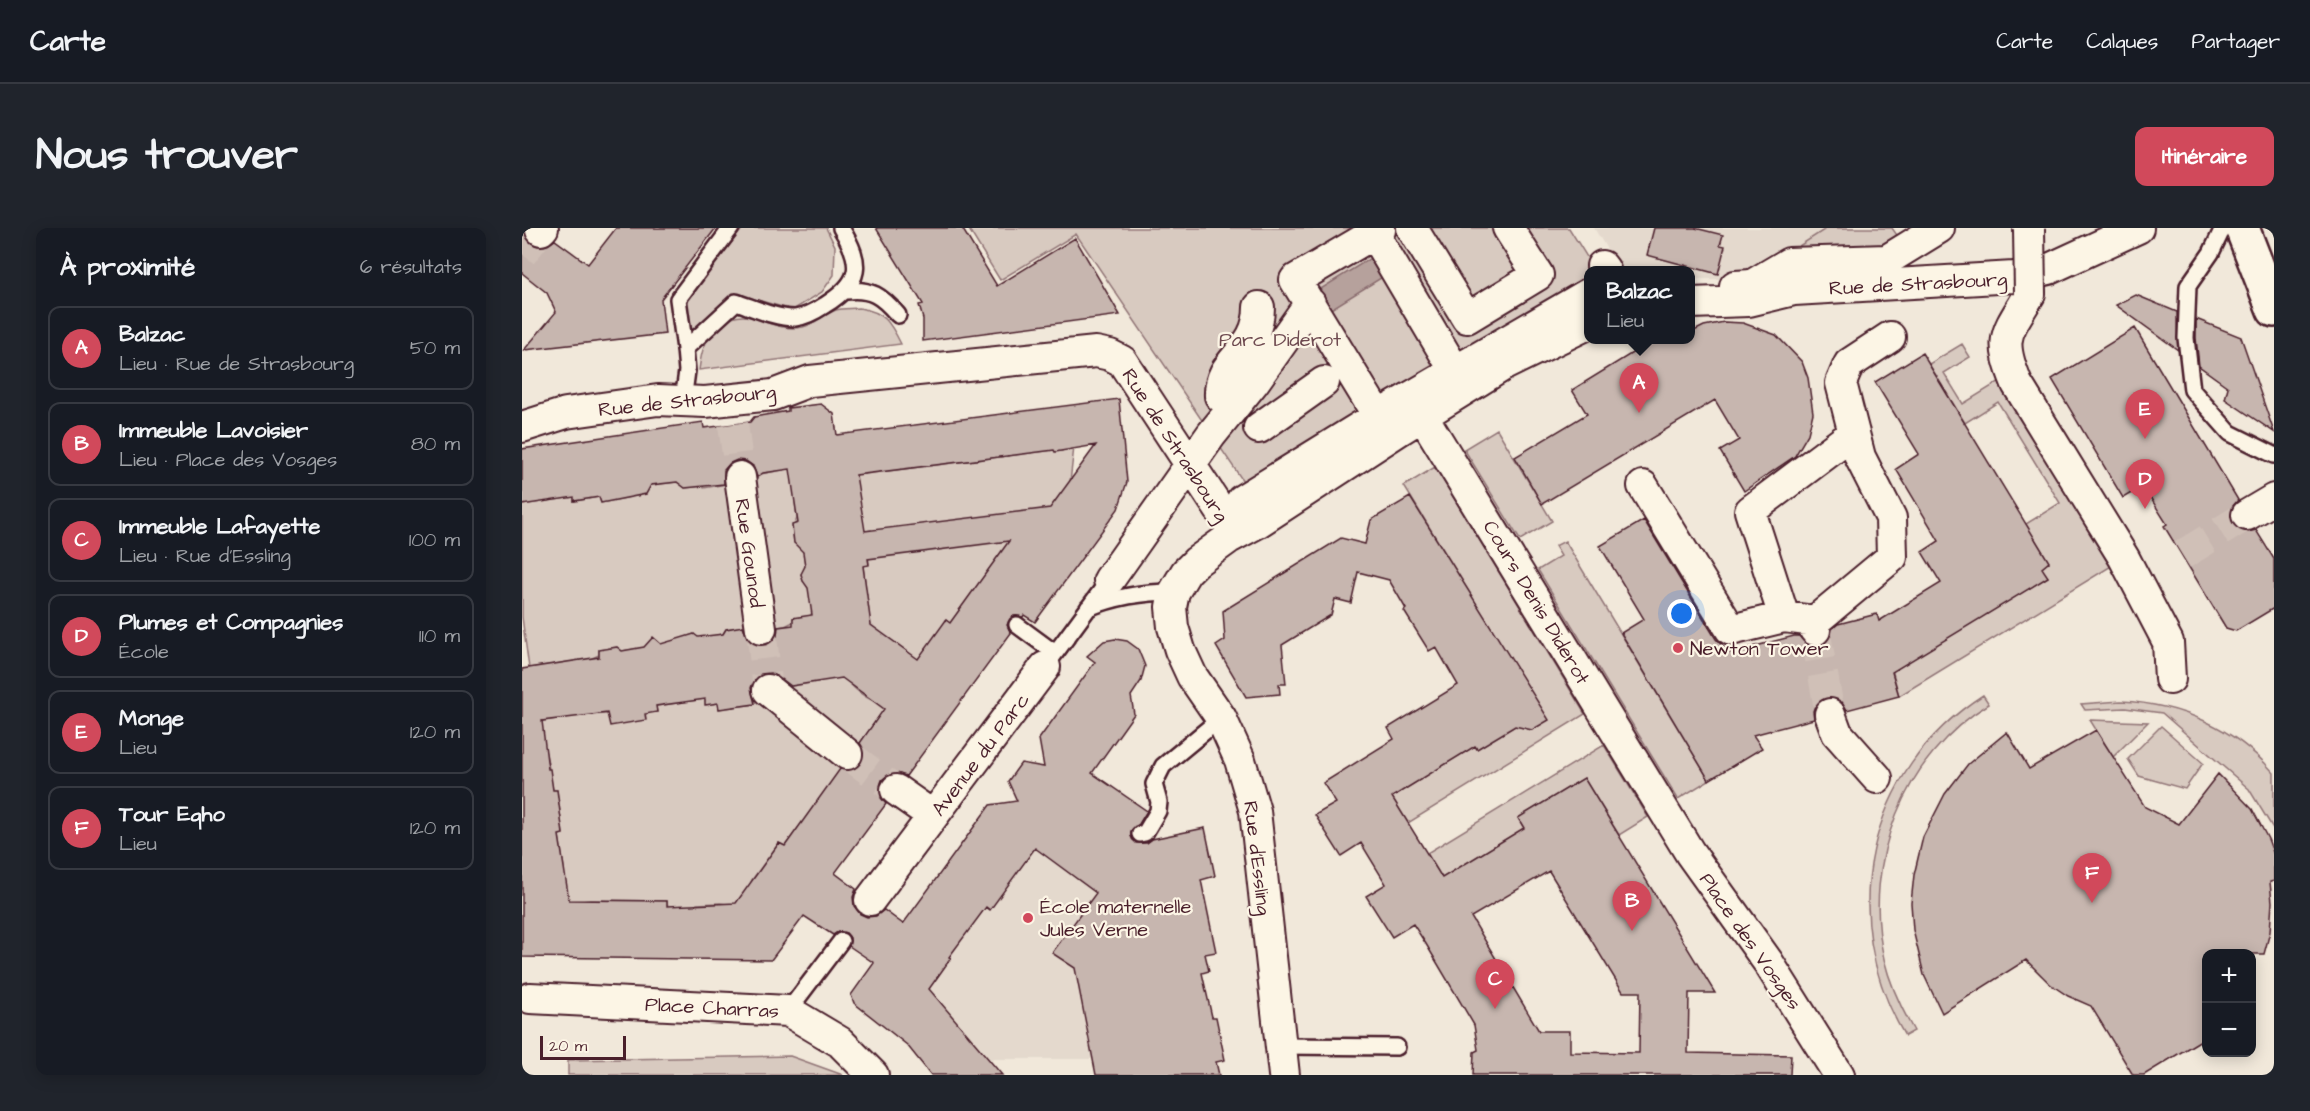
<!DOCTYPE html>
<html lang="fr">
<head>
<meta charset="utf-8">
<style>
	:root { --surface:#171b24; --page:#20242c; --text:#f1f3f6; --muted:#9ea1a6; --line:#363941; --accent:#d1495b }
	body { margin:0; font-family:"Architects Daughter",sans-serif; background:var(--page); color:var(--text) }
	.controls { position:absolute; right:18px; bottom:18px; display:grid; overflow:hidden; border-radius:12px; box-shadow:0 3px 15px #0003 }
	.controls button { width:54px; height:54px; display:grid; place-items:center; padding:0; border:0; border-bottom:2px solid var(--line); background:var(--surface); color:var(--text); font:30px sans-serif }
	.scale { position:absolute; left:18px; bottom:15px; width:86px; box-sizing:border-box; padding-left:6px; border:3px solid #4a1f2b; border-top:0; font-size:16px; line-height:21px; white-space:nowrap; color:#4a1f2b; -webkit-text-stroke:4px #fcf5e5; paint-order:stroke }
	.you { position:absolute; left:1160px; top:386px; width:21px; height:21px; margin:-15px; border:4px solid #fff; border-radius:50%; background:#1a73e8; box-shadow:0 0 0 9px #1a73e833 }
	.badge { display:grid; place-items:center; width:39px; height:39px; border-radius:50%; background:var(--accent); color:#fff; font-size:20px; font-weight:700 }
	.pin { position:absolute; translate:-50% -50px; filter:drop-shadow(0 2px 3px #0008) }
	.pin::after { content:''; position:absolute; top:32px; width:21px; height:18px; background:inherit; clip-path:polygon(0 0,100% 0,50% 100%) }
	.popup { position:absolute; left:1062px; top:38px; width:111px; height:78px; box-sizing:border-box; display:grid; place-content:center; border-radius:12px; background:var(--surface); filter:drop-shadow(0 2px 4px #0005); font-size:20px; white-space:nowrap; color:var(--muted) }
	.popup b { font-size:22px; color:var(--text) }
	.popup::after { content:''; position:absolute; left:50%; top:100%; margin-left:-12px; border:12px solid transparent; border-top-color:var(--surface) }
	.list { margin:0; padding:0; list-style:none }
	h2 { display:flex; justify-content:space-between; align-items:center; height:78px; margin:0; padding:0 24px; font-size:26px }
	h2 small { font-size:20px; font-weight:400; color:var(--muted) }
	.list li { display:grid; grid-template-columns:39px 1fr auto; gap:18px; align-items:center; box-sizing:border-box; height:84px; margin:0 12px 12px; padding:0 12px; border:2px solid var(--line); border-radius:12px }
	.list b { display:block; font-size:22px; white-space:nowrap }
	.list p { margin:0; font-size:20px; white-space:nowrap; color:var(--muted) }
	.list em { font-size:20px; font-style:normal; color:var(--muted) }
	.map { position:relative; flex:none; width:1752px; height:847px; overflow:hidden; border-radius:12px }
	header { display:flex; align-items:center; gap:36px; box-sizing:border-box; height:84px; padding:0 30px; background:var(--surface); border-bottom:2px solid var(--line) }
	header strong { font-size:28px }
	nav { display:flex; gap:33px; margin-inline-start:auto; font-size:21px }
	.intro { display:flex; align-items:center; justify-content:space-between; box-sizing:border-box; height:144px; padding:0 36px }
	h1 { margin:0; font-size:42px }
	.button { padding:15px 27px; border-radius:12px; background:var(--accent); color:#fff; font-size:21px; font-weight:700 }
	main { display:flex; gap:36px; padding:0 36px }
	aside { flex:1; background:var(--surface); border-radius:12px; box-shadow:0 3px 15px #0003 }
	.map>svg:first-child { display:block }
	.built { fill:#e4d9cd }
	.green { fill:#d8cac0; stroke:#917476; stroke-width:1.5 }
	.water { fill:#b6a19c; stroke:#8b6d6f; stroke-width:1.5 }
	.building { fill:#c7b6af; stroke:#4a1f2b; stroke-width:1.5; fill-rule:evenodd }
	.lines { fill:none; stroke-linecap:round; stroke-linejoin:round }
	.street-tunnel { stroke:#d0c0b7; stroke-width:30; stroke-dasharray:30 15; stroke-linecap:butt }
	.lane-casing { stroke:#4a1f2b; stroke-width:20 }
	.street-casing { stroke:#4a1f2b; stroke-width:34 }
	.primary-casing { stroke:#4a1f2b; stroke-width:38 }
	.lane { stroke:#fcf5e5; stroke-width:15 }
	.street { stroke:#fcf5e5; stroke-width:30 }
	.primary { stroke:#fcf5e5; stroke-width:33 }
	.street-bridge-casing { stroke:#4a1f2b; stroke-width:34; stroke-linecap:butt }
	.street-bridge { stroke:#fcf5e5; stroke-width:30 }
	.poi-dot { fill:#d1495b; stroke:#fcf5e5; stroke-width:2 }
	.labels { text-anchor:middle; stroke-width:4.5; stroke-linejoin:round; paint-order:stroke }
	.street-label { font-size:20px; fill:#4a1f2b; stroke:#fcf5e5 }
	.park-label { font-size:20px; fill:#6e4a50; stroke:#fcf5e5 }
	.poi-label { font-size:20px; fill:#4a1f2b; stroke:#fcf5e5; text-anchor:start }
</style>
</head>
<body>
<header>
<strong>Carte</strong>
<nav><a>Carte</a><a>Calques</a><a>Partager</a></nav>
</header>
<div class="intro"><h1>Nous trouver</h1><a class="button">Itinéraire</a></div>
<main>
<aside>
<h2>À proximité<small>6 résultats</small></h2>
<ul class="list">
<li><span class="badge">A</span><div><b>Balzac</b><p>Lieu · Rue de Strasbourg</p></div><em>50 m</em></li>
<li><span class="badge">B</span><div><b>Immeuble Lavoisier</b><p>Lieu · Place des Vosges</p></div><em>80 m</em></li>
<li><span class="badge">C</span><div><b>Immeuble Lafayette</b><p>Lieu · Rue d'Essling</p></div><em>100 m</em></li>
<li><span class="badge">D</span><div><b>Plumes et Compagnies</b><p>École</p></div><em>110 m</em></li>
<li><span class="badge">E</span><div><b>Monge</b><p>Lieu</p></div><em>120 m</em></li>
<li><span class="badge">F</span><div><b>Tour Eqho</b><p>Lieu</p></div><em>120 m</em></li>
</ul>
</aside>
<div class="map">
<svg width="1752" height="847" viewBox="0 0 1752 847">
	<rect width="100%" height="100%" fill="#f1e8da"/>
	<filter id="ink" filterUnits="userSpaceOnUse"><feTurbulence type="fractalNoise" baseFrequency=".0167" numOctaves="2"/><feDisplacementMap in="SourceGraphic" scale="12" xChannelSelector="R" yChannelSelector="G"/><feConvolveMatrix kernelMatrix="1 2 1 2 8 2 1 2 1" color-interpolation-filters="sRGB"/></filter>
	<g filter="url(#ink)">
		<path class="built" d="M1072,0H1305L1228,51H1168V42H1098Z
			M580,552L628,586L625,596L535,719L536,728L553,740L572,831H466L425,781L410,770L412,766L404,759L419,745L429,731L427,728L464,679L468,681L492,635Z"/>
		<path class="green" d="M221,0H304L313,18L312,47L300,64L271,82L211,65L175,103L167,100L163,74Z
			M446,0H1047L1073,42H1066V50L725,259L554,6L478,52Z
			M1305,0H1370L1377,10L1359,24L1283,27L1277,18Z
			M337,80C363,84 368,94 379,116L177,142C178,135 179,126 182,119C189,102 208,84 228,89C247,94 261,103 281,99C294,96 302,86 314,82C321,80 330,81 337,80Z
			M1440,116L1448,129L1422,145L1441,176L1478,153L1591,337L1377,468L1370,441H1374L1526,349L1519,340L1527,334L1504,296L1538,275L1476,174L1443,195L1407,136Z
			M975,201L1030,293L998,312L942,221Z
			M540,218L552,219L548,254L505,313L480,323L428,395L424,392L401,438C386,423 369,410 349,401L341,338L347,336L346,324L349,302L343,303L320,244L342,246L532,222L533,224L540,223Z
			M913,239L1063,486L886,595L870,569L953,518L955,521L993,498L1010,502L1026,492L882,258Z
			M271,240L280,272L273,274L275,290L273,296L270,298L272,315L280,318L284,342L279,346L281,353L285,355L292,382L288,388L271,390V394L263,398L224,403L222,398L204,401L201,406L175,411L172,406L140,418L133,412L128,413L125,419L100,423L95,419L77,422V427L68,431L7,440L0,389V277L52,269V273L77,269L79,275L124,266L129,257L155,254L163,260L181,258L182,260L233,251L238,246Z
			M1043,313L1187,552L1156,571L1016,342L1039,328L1033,318Z
			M321,445C328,460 347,474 363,476L362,482L263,618L257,615L230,652L218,678L198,675L175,676V679H146L145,673L68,672L43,675L42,639L37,607L41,606L35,562H31L24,525L8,495L61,487L135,484L134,478L183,471L184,477L196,475L197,481L233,476L232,464L295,454Z
			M1461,467L1467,476C1382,527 1340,634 1362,731C1368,756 1379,780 1392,803L1383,808C1313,690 1344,542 1461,467Z
			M1599,473C1659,476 1713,500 1752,545V602L1727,561L1640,485L1603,480L1563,482L1559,476Z
			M1568,492L1626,494L1591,529Z
			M1639,498L1681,535L1663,561L1617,548L1606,531Z
			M1082,517L1126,589L1097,607L1062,550L996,590L1002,600L920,650L905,625Z
			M268,828L321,847H46V832Z"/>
		<path class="water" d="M855,26L867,45L801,86L789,67Z"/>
		<path class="building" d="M0,0H2L3,7L6,14L14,18H24L33,12L66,36L94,0H194L139,71L143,106L2,122L34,84L25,65L0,45Z
			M354,0H440L475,58L553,10L598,87L401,113V91L397,77L401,76Z
			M1132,0H1173L1201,7L1198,17L1203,18L1196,46L1125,27Z
			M1614,67L1655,84L1656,122L1594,77Z
			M1674,91L1719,109L1752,204L1703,171L1706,159L1677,138L1674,110Z
			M1202,94L1221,95L1254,107L1280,134L1286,150L1291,185L1286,206L1273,228L1222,263L1198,223L1217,212L1193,172L1020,276L993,229L1065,186L1050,162L1133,111H1168V105L1182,98Z
			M1613,100L1716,272L1710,279L1708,287L1710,295L1717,302L1726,304L1734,302L1752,331V380L1714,403L1704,400L1642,298L1645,296L1621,258L1601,270L1530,151Z
			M1400,125L1527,334L1520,340L1526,349L1370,444L1377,468L1325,482L1319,472L1310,469L1302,470L1294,475L1291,483L1292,491L1231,507L1240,520L1187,552L1099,405L1122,391L1078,318L1122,292L1194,411L1207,425L1272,408H1277L1285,417L1294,419L1301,417L1308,411L1310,401L1316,396L1355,386L1357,393L1419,355L1400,324L1417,313L1374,241L1397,226L1353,154Z
			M597,171L605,254L596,281L513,394L502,387L501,389L492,388L488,391L485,397L489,405L384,548L375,545L367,546L360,552L357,561L359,570L364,576L313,645L334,661L331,669L332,678L338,686L345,689L354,688L362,682L381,696L468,577L495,573L486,553L499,535L522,539L517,511L573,434L565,428L582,413L593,411L605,413L616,421L623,438L619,453L609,468L612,486L570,545L625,583L617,596L609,603V608L614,615H625L630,611L683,600L693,648L679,652L694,724L683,726L687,743L680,745L690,789H694L703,832L694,834L697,847H574L553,740L530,725L574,665L513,620L468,682L464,679L427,729L429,730L407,761L480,847H409L385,817L332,775L329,767L352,735L327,718L328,710L324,705L316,704L311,707L282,688L249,732L0,729V441L77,429V422L95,419L100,423L122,419L131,409L139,416L172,406L176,409L201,406L204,401L221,398L226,412L233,417L242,418L250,414L255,408L256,399L271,397V390L290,387L286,360L281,353L279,346L283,338L281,324L272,315L270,297L276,295L268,241L241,245L235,249L231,238L224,233L215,232L208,235L202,242V256L163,260L155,254L129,257L124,266L79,275L77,269L52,273V269L0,277V221L181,194L182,200L228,194L232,189L266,183V180L299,176L312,186L315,207ZM574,217L528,280L343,303L334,247L532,222L533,224ZM487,313L428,395L424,392L396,431L349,397L341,338L347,337L346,331ZM248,445L257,449L269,458L320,450L362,481L338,515L341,520L342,528L338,537L331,542L318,541L263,618L257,615L214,675L145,678V673L47,672L37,607L41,606L35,562H31L28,541H26L20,493L85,485L88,498L124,492L123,486L135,484L134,478L183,471V477L196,475L197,481L233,476L229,460L232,452L239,446Z
			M888,269L1027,492L1010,502L993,498L955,521L953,518L870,569L920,650L1002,600L996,590L1062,550L1193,765H1167L1166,825L1269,827L1268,847H951L952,824L956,822L952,797L904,716L891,696L870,709L844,668L864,656L839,615L819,628L793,587L814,575L801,555L872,511L866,500L936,457L914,419L907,423L882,383L884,381L867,352L836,344L829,375L813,371L809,387L760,417L764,456H757L758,466L724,469L694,418L703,412L701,383L819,310L843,316L849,292ZM1027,643L1101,764H1118L1117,825L1048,824V803H1017L949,689Z
			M1574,502L1623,579L1657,596L1696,546L1730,581L1746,611L1752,627V653L1748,654L1750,674L1748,704L1742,726H1684V809L1622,847H1611L1569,778L1546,768L1528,756L1504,732L1420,785L1402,747L1391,702L1389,675L1392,647L1401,609L1423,566L1446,536L1485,504L1507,541Z"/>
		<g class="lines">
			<path class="street-tunnel" d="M0,26L19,2
				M211,196L218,249
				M1660,327L1725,287
				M239,401L246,462
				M1293,402L1308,486
				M325,526L374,562"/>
			<defs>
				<path id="lane" d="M1701,0L1689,25L1666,58L1664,110L1670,162L1708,205L1752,227
					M324,63C349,60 360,68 376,87
					M163,121L156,71L209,0
					M161,173L165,143L163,121L214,74C232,80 253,90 273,90C283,89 294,83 303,77C340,54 341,36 319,0
					M566,380C595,368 621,364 652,364
					M495,397L533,425
					M523,439L587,352
					M618,606L623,605L636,583L637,574L632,556L641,538L699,490
					M266,783L319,713
					M758,818L875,819"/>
				<path id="street" d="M890,0L945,90L1016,47L986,0
					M19,2L21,0
					M852,6L933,143
					M1080,38L1083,42
					M1213,58L1230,57L1267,35L1365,32L1417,0
					M1508,66C1484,106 1476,109 1495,156L1602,330L1646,414L1648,451
					M1168,75L1227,73L1272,62L1492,49L1527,41L1616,0
					M698,168C696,130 737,125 737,79
					M889,169L1168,625L1246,734L1317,847
					M856,188L773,52L858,2
					M0,199L44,185L136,172L183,174L251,167L288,153L574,124L588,127L600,133L708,297L707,310
					M737,200L802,154
					M218,249L239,401
					M1121,258L1209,402L1262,389L1293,393
					M720,272L856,188L1066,66
					M1725,287L1752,271
					M587,352L689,207L732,154L788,75
					M1262,389L1228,283L1332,205
					M1293,402V393L1370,329L1369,290L1338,229L1319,155L1327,136L1368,109
					M246,462L325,526
					M1308,486L1315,505L1355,550
					M374,562L411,588
					M348,672L523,439
					M8,770L266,783L318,814L351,847
					M762,847L733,583L718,532L699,490L670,448L658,422L651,399L649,379L652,364L664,344L674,334L707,310L735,295L879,201L982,137L1066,96"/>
				<path id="primary" d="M1720,0L1752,82"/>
			</defs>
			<use href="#lane" class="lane-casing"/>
			<use href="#street" class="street-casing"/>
			<use href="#primary" class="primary-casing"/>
			<use href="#lane" class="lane"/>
			<use href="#street" class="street"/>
			<use href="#primary" class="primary"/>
			<defs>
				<path id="street-bridge" d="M1507,1L1508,66"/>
			</defs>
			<use href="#street-bridge" class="street-bridge-casing"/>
			<use href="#street-bridge" class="street-bridge"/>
		</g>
	</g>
	<g class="poi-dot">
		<circle cx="1156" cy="420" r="6"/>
		<circle cx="506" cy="690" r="6"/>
	</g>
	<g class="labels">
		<g class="street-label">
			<text transform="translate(1396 55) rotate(-3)" y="7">Rue de Strasbourg</text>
			<text transform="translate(165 172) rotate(-6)" y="7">Rue de Strasbourg</text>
			<text transform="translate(654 217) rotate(57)" y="7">Rue de Strasbourg</text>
			<text transform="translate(228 325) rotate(82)" y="7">Rue Gounod</text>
			<text transform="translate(1015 374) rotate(59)" y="7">Cours Denis Diderot</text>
			<text transform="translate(458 526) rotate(-53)" y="7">Avenue du Parc</text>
			<text transform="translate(736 630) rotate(83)" y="7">Rue d'Essling</text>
			<text transform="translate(1229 713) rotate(55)" y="7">Place des Vosges</text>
			<text transform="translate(190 779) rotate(3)" y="7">Place Charras</text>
		</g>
		<g class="park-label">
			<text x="758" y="118">Parc Diderot</text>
		</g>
		<g class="poi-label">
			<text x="1168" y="427">Newton Tower</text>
			<text x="518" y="685">École maternelle<tspan x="518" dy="23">Jules Verne</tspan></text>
		</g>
	</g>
</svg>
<div class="controls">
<button>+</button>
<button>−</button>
</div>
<div class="scale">20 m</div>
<div class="you"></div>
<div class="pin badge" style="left:1117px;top:185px">A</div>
<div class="popup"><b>Balzac</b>Lieu</div>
<div class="pin badge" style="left:1110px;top:703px">B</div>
<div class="pin badge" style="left:973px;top:781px">C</div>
<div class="pin badge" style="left:1623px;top:281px">D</div>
<div class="pin badge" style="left:1623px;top:211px">E</div>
<div class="pin badge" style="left:1570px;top:675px">F</div>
</div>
</main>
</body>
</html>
